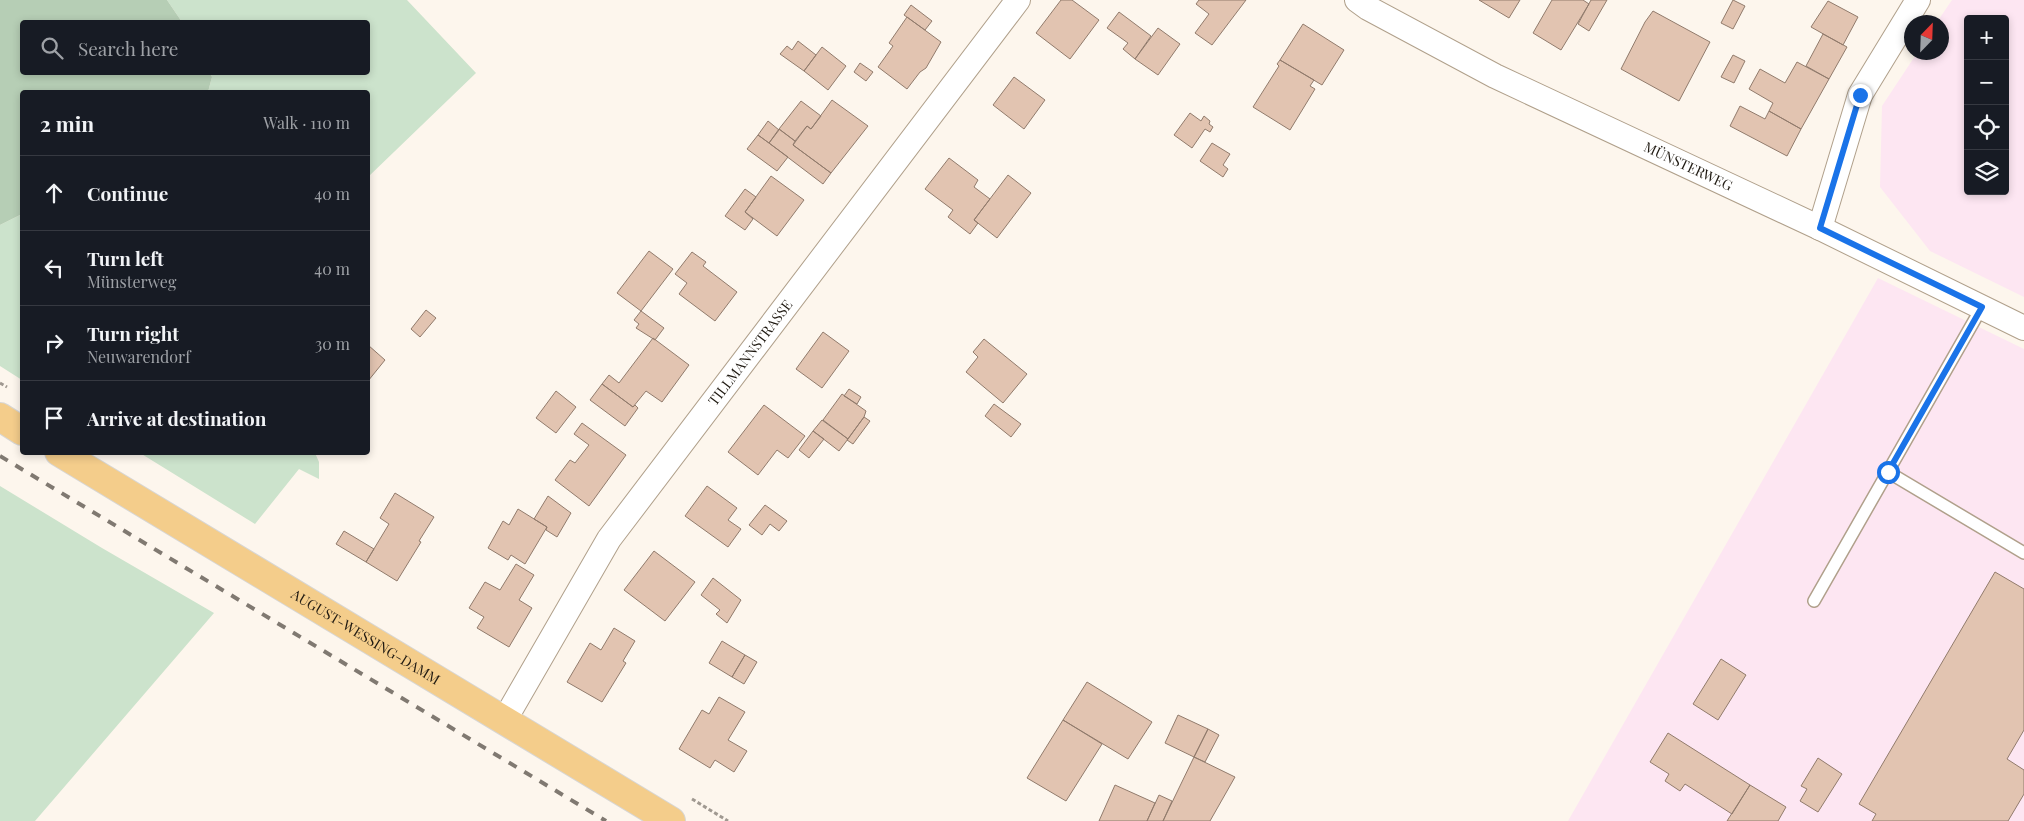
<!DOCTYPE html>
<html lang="en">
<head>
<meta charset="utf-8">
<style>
	:root { --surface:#171b24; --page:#242831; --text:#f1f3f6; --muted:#9ea1a6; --line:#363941 }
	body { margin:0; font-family:"Playfair Display",serif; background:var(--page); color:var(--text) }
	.controls { position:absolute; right:15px; top:15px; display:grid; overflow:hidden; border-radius:5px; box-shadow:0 2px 8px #0003 }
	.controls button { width:45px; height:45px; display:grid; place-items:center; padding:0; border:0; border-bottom:1px solid var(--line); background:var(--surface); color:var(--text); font:25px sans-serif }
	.compass { position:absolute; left:1904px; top:15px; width:45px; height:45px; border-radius:50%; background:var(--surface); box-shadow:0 2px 8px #0003; rotate:23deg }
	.stop { position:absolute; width:15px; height:15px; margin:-11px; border:4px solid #1a73e8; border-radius:50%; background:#fff }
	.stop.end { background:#1a73e8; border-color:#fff; box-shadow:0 1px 5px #0008 }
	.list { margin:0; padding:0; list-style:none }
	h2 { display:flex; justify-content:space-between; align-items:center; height:65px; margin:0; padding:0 20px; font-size:21px }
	h2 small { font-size:16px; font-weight:400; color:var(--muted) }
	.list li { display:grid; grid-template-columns:32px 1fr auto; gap:15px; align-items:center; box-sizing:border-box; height:75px; padding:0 20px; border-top:1px solid var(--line) }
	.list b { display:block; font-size:19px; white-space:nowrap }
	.list p { margin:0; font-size:16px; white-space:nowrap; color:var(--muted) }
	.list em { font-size:16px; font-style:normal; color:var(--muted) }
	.icon { flex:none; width:28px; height:28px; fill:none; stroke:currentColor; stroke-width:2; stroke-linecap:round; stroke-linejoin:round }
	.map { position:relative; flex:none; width:2024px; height:821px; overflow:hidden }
	.search { position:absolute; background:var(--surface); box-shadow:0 2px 8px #0003; left:20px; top:20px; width:350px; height:55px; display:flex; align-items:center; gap:12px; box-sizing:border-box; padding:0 18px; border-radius:5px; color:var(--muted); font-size:19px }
	.panel { position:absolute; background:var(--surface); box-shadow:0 2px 8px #0003; left:20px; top:90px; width:350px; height:365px; border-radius:5px }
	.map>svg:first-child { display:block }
	.commercial { fill:#fde6f2; fill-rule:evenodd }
	.green { fill:#cce3cc }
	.forest { fill:#b6ceb5 }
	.building { fill:#e2c4b1; stroke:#917b6c }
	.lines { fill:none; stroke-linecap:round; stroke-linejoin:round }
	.lane-casing { stroke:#b0a08b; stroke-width:14 }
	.street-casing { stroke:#b0a08b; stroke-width:26 }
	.primary-casing { stroke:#d7d6d4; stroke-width:30 }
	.path { stroke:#a09991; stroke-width:3; stroke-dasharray:4 2.5; stroke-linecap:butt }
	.lane { stroke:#fff; stroke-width:11 }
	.street { stroke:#fff; stroke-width:24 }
	.primary { stroke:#f4cd8b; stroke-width:28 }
	.rail { stroke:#807971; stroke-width:4; stroke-dasharray:9 9; stroke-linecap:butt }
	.route { stroke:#1a73e8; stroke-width:6 }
	.labels { text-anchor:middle; stroke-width:4; stroke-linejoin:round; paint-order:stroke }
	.street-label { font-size:14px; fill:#1f1911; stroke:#fdf6ed }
</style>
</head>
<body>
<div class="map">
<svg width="2024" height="821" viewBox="0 0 2024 821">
	<rect width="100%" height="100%" fill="#fdf6ed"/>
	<path class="commercial" d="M1952,0H2024V297L1930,251L1880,187L1882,106L1917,53L1942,52V22H1937ZM1968,19H2005V191H1968Z
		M1878,278L2024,349V821H1568Z"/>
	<path class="green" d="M167,0H407L476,73L368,177V92H208L212,77L210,73L368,72V22H182Z
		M22,214V380L0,366V225Z
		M140,453H315L319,462V479L299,469L255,524Z
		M0,486L102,548L214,613L35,821H0Z"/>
	<path class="forest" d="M0,0H167L182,22H22V72L210,73L212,77L208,92H22V214L0,225Z"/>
	<path class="building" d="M1061,0H1072L1099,20L1070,59L1036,33Z
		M1199,0H1246L1212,45L1195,33L1209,14L1196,4Z
		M1479,0H1520L1509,18Z
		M1552,0H1583L1589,4L1561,50L1533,33Z
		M1591,0H1607L1589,31L1578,24Z
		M1733,0L1745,6L1733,29L1721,23Z
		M1828,1L1858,17L1843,45L1811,27Z
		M911,5L932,21L925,30L904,15Z
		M1653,11L1710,42L1679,101L1621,69L1645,22Z
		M1119,12L1151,36L1135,59L1123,49L1128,43L1107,28Z
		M907,17L941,42L926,68L920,72L907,89L878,67L893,46L889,43Z
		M1303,24L1344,50L1322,85L1280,60Z
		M1158,28L1180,44L1158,75L1135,59Z
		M1823,34L1847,47L1829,79L1806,66Z
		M798,41L816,55L804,71L780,54L787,46L792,50Z
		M822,47L846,66L828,90L804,71Z
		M1733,55L1745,61L1734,83L1721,77Z
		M1280,60L1314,80L1310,86L1315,89L1290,130L1253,107L1279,66L1277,64Z
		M1797,62L1829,79L1801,129L1769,111L1773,103L1749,89L1760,69L1785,83Z
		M860,63L873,72L866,81L854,72Z
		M1014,77L1045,100L1024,129L993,105Z
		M832,100L868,126L831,173L793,145L807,126L811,129Z
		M801,101L821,116L811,129L807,126L795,141L779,129Z
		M1740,106L1765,119L1769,111L1801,129L1787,156L1730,126Z
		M1190,113L1201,121L1204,116L1210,121L1209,124L1213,127L1210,132L1205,129L1192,148L1174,135Z
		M768,121L779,130L769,143L758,135Z
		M779,129L795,141L793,145L831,173L823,184L769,143Z
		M758,135L788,157L777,171L747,149Z
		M1212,143L1230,154L1223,165L1228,169L1223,177L1200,161Z
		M949,158L978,180L974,187L990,199L974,220L978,223L970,234L948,217L953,210L925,189Z
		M1008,175L1031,193L997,238L974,220Z
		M771,176L804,200L777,236L745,212Z
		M745,189L756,197L745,212L753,219L745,230L725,216Z
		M649,251L673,269L641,311L617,293Z
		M692,252L706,262L703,266L737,292L715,321L679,294L687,283L675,274Z
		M426,310L436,318L420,337L411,329Z
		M641,311L664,328L655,340L636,328L639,324L634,320Z
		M823,332L849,351L822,388L796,369Z
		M653,338L689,365L662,402L646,391L633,407L602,384L609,375L619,383Z
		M984,339L1027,374L1003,403L966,372L978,357L973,352Z
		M368,345L385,360L368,381Z
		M602,384L633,407L635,405L638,408L625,426L590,400Z
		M849,389L861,397L857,404L844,396Z
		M556,391L576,407L556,433L536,418Z
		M842,394L866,411L864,417L848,439L823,420Z
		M994,404L1021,424L1011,437L985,416Z
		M764,405L805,436L788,458L777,450L758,475L728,452Z
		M864,417L870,421L853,444L847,440Z
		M822,420L848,439L839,451L813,431Z
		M582,423L626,455L589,506L555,480L570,460L575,463L589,445L574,434Z
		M813,431L824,439L809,458L799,450Z
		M707,486L737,508L728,520L741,529L728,547L685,516Z
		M395,493L434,517L419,541L421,542L397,581L366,562L389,524L380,518Z
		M548,496L571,513L557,537L546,530L547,527L534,519Z
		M765,505L787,521L779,531L770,524L762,535L749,525Z
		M518,509L547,527L525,564L511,555L508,560L488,548L503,521L509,525Z
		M344,531L374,549L366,562L336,544Z
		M654,551L695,582L665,621L624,590Z
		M516,564L534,575L519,600L532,608L509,647L477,628L484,617L469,608L485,582L500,590Z
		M1995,572L2024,589V730L2007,759L2024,770V794L2008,821H1872L1876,814L1859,804Z
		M713,578L741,600L727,623L716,614L720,610L701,595Z
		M614,628L635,641L623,661L626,663L602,702L567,682L590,643L601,650Z
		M722,641L745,655L732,677L709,663Z
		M745,655L757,662L744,684L732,677Z
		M1721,659L1746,675L1718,720L1693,704Z
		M1087,682L1152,722L1128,759L1063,720Z
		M719,697L745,712L728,740L747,751L734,772L715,760L710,768L679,749L702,710L709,714Z
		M1178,715L1208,729L1194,757L1165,743Z
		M1063,720L1102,744L1066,801L1027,778Z
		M1208,729L1219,735L1205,762L1194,757Z
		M1668,733L1750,785L1732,814L1685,784L1680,791L1665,781L1669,774L1650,762Z
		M1194,757L1235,777L1210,821H1163Z
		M1818,758L1842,774L1818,812L1800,801L1807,789L1801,786Z
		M1115,785L1155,803L1147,821H1099Z
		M1750,785L1786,807L1778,821H1727Z
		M1159,795L1172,801L1163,821H1147Z"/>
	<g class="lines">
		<defs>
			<path id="lane" d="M1888,472L2024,553
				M1814,601L1982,307"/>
			<g id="street">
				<path id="s1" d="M1357,0L1368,8L1495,76L1820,228L2024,328"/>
				<path d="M1820,228L1860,95L1918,0"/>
				<path id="s2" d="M504,721L609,539L1018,0"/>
			</g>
			<g id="primary">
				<path d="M0,417L22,431"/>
				<path id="s3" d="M59,452L671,821"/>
			</g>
		</defs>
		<use href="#lane" class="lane-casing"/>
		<use href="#street" class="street-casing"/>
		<use href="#primary" class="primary-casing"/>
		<path class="path" d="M0,383L7,387
			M692,799L728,821"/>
		<use href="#lane" class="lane"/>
		<use href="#street" class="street"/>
		<use href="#primary" class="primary"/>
		<path class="rail" d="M0,456L606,821"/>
	</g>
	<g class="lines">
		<path class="route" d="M1860,95L1820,228L1982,307L1888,472"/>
	</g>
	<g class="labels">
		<g class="street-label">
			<text dy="5" stroke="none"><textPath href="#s1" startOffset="371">MÜNSTERWEG</textPath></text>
			<text dy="5" stroke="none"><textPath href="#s2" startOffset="444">TILLMANNSTRASSE</textPath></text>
			<text dy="5" stroke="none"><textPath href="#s3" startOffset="358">AUGUST-WESSING-DAMM</textPath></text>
		</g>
	</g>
</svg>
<div class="controls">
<button>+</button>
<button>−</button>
<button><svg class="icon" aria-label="locate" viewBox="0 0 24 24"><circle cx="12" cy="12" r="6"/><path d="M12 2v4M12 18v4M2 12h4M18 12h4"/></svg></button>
<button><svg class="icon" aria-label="layers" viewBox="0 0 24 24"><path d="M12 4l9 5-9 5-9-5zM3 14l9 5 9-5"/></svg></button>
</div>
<svg class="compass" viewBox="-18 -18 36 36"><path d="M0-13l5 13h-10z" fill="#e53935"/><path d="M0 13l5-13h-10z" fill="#9ea1a6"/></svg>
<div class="stop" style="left:1888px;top:472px"></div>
<div class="stop end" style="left:1860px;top:95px"></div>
<div class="search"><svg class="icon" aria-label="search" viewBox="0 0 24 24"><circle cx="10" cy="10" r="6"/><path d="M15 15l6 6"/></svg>Search here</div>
<section class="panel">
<h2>2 min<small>Walk · 110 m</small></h2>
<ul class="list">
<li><svg class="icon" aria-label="ahead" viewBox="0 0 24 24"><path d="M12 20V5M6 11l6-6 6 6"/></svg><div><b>Continue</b></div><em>40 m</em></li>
<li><svg class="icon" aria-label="left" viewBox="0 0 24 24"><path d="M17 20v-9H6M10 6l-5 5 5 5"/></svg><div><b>Turn left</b><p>Münsterweg</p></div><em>40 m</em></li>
<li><svg class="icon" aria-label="right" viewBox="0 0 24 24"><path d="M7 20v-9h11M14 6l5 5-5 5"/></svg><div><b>Turn right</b><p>Neuwarendorf</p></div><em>30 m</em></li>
<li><svg class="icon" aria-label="arrive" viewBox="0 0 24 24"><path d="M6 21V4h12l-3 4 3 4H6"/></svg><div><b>Arrive at destination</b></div></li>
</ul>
</section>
</div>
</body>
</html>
